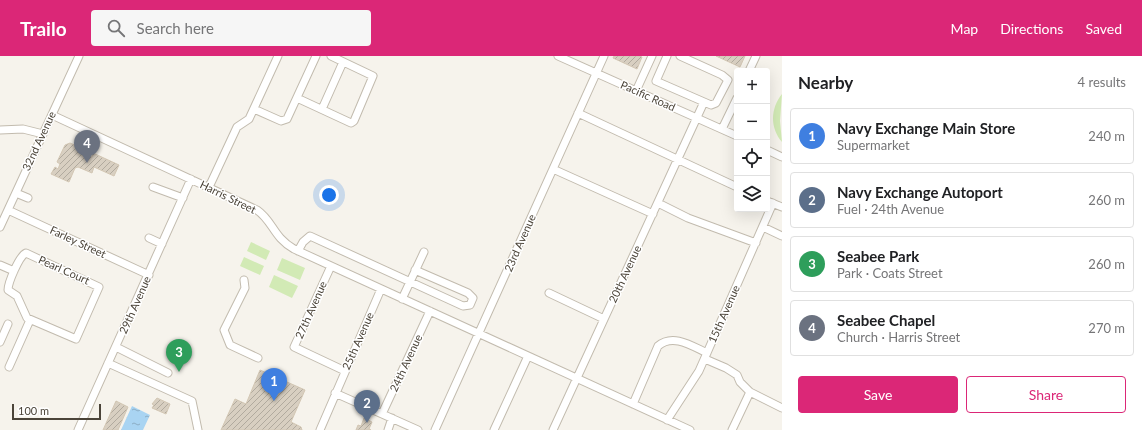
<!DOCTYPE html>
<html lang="en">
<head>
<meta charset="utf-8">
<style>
	:root { --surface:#fff; --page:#f6f6f6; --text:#202124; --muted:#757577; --line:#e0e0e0; --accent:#db2777 }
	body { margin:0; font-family:Lato,sans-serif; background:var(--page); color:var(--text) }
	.controls { position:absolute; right:12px; top:12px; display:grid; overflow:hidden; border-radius:4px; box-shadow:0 4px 16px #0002 }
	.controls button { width:36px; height:36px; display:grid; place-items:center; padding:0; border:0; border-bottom:1px solid var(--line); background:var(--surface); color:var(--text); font:20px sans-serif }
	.scale { position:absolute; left:12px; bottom:10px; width:89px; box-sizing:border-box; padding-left:4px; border:2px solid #4b4439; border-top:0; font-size:11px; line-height:14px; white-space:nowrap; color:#4b4439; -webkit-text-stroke:3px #fff; paint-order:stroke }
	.you { position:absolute; left:329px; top:139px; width:14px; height:14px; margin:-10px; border:3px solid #fff; border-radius:50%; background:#1a73e8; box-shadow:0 0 0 6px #1a73e833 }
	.badge { display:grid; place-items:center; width:26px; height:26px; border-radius:50%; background:var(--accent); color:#fff; font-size:13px; font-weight:700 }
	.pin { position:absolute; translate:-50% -33px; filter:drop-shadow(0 1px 2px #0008) }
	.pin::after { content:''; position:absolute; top:21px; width:14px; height:12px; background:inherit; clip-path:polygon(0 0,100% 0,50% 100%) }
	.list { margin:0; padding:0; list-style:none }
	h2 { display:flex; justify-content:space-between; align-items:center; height:52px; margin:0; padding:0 16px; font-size:17px }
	h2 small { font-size:13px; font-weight:400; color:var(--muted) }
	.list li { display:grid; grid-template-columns:26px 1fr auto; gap:12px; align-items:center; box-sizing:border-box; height:56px; margin:0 8px 8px; padding:0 8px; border:1px solid var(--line); border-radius:4px }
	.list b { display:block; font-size:15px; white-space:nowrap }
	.list p { margin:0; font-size:13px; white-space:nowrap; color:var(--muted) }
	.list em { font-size:13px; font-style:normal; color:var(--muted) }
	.actions { display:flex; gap:8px; padding:12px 16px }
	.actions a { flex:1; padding:9px 0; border:1px solid var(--accent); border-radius:4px; text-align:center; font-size:14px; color:var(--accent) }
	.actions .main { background:var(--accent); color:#fff }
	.icon { flex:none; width:22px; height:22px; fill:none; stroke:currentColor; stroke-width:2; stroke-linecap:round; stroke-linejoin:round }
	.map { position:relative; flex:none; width:782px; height:374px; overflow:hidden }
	header { display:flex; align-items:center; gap:24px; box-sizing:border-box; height:56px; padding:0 20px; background:var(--accent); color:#fff }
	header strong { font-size:19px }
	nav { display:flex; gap:22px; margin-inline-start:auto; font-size:14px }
	.search { width:280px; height:36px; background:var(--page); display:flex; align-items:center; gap:10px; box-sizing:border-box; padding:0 14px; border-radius:4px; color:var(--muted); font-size:15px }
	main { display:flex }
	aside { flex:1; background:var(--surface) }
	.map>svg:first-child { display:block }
	.pitch { fill:#d2eab5 }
	.water { fill:url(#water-ripples) }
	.building { fill:url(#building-hatch); stroke:#d3c7b4 }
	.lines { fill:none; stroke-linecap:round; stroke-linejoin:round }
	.minor-casing { stroke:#c2bbae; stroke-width:9 }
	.minor { stroke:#fff; stroke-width:7 }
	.labels { text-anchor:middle; stroke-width:3; stroke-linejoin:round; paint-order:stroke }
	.street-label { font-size:11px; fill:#4b4439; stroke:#fff }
</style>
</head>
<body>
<header>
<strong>Trailo</strong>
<div class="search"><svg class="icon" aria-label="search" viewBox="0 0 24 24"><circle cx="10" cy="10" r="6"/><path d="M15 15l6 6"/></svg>Search here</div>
<nav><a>Map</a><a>Directions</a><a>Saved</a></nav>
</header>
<main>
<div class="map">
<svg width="782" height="374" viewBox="0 0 782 374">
	<defs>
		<pattern id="water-ripples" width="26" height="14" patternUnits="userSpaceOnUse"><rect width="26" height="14" fill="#a9d4f2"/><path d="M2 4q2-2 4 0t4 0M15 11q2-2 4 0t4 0" fill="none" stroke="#8caec5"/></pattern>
		<pattern id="building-hatch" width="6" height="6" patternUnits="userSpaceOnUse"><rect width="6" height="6" fill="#d8cfc1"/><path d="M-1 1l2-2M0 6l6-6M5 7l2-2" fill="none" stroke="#b1aa9e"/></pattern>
	</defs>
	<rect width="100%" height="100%" fill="#f6f3ec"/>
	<path class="pitch" d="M782,38L780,65L782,86C770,72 770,53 782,38Z
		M251,186L270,195L266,204L247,195Z
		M244,201L264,210L260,219L240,210Z
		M282,202L305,212L300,224L277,214Z
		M274,219L298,230L292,242L269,231Z"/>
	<path class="water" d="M132,350L150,359L143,374H121Z"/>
	<path class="building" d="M614,0H639L642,1L637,13L613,2Z
		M716,0H745L740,11Z
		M70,87L88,95L86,99L92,101L93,97L119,109L114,120L94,111L92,117L78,111L75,112L69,126L51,118L55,111L58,113L60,108L57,106L65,89Z
		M260,314L305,334L291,366L301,371L302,374H221L235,343L246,348Z
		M157,342L170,348L166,358L152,352L154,349L152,348Z
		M116,345L128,351L118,374H103Z
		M364,362L372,366L369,373L371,374H356L358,369L361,370Z"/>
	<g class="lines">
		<defs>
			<path id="minor" d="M558,0L737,80
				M667,0L656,25L711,49L716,47L728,24L722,19L680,0
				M749,15L756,0
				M636,35L652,0
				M297,42L351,67L354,65L373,20L331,0
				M254,53L281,65L287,63L316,0
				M322,53L343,6
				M578,57L737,131
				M52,59L257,154C273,165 273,181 294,193L690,374
				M722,73L737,42
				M0,74L23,73L43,78
				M767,94L782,101
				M553,113L653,158
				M153,131L183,142
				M209,131L237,71L249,63L278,0
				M16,137L28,142
				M767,145L782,151
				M658,147L688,162L756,187
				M8,154L149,219
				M0,171L79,0
				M763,171L782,180
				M149,182L162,188
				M298,195L303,186L310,180L463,250L470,249L473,242L468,237L415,214
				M26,197L99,231L76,283L27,262L17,240L8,234C8,227 19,200 26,197Z
				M0,209L14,215
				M331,210L294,291L345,315
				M244,224L245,232L224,274L230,289L258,302
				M549,237L604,263
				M402,243L424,196
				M0,286L8,268
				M116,291L168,317
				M705,303L726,312L737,319L740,326L750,336L782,352
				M108,307L192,345L198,374
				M9,311L30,264
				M335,337L418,374
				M633,348L658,290C673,277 692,290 707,297
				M382,358L430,255
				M667,364L699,315L773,147
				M78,374L191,123
				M320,374L381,233
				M388,374L392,362
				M435,374L604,0
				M494,374L528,300
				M553,374L704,46
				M732,374L750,336"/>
		</defs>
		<use href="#minor" class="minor-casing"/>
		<use href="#minor" class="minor"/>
	</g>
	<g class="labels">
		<g class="street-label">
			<text transform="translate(648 40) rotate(24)" y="4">Pacific Road</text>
			<text transform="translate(39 85) rotate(-65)" y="4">32nd Avenue</text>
			<text transform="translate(228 141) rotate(26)" y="4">Harris Street</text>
			<text transform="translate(78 186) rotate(25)" y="4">Farley Street</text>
			<text transform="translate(520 187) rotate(-66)" y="4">23rd Avenue</text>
			<text transform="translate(64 214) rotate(24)" y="4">Pearl Court</text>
			<text transform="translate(625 218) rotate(-65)" y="4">20th Avenue</text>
			<text transform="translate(135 249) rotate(-66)" y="4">29th Avenue</text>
			<text transform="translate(311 254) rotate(-66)" y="4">27th Avenue</text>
			<text transform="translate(724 258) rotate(-66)" y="4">15th Avenue</text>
			<text transform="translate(358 285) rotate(-66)" y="4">25th Avenue</text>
			<text transform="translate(406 307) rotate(-65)" y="4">24th Avenue</text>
		</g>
	</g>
</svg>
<div class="controls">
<button>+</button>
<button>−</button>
<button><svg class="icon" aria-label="locate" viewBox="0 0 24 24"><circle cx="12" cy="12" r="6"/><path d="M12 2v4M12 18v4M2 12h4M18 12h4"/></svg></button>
<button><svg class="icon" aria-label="layers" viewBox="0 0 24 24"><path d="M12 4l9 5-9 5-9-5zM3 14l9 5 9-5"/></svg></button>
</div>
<div class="scale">100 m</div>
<div class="you"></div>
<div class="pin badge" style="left:274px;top:345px;background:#3f7fe0">1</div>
<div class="pin badge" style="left:367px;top:367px;background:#5c6f8a">2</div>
<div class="pin badge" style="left:179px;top:316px;background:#2e9e5b">3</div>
<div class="pin badge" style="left:87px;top:107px;background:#6b7280">4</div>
</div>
<aside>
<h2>Nearby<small>4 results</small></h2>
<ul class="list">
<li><span class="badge" style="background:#3f7fe0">1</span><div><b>Navy Exchange Main Store</b><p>Supermarket</p></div><em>240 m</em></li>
<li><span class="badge" style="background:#5c6f8a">2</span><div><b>Navy Exchange Autoport</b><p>Fuel · 24th Avenue</p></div><em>260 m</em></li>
<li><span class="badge" style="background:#2e9e5b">3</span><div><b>Seabee Park</b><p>Park · Coats Street</p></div><em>260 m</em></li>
<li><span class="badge" style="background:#6b7280">4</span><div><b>Seabee Chapel</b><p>Church · Harris Street</p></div><em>270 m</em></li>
</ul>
<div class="actions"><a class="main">Save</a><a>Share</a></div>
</aside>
</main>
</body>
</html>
